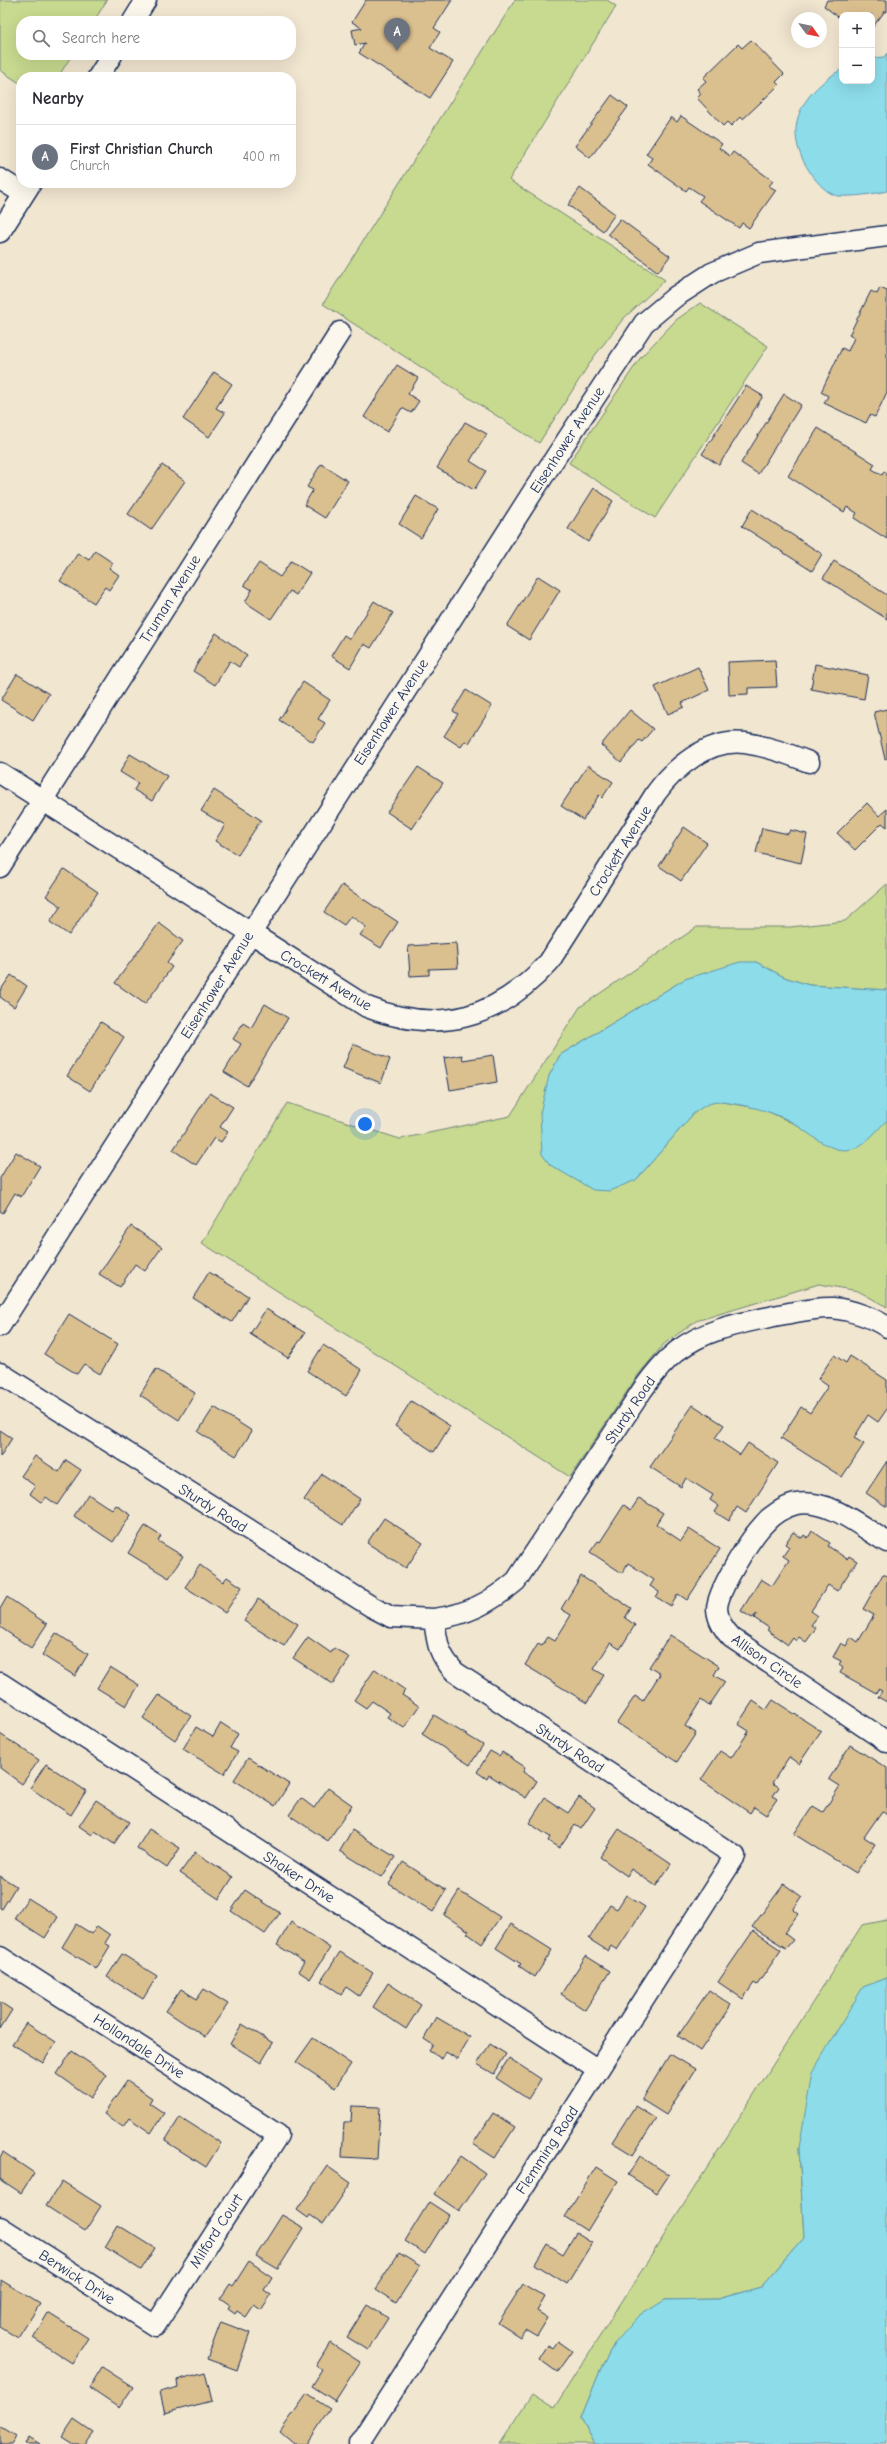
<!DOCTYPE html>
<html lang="en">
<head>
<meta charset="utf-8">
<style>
	:root { --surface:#fff; --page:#f7f7f7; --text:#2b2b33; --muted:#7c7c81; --line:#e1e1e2; --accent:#111827 }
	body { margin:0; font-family:"Comic Neue",sans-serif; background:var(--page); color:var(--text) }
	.controls { position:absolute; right:12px; top:12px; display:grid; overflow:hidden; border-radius:8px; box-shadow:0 4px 16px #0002 }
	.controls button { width:36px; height:36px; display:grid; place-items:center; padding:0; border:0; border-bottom:1px solid var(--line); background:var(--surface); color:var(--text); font:20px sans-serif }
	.compass { position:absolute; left:791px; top:12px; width:36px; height:36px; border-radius:50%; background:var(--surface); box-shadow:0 4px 16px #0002; rotate:123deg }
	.you { position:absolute; left:365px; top:1124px; width:14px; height:14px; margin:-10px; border:3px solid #fff; border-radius:50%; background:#1a73e8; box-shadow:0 0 0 6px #1a73e833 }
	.badge { display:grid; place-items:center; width:26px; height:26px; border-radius:50%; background:var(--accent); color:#fff; font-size:13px; font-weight:700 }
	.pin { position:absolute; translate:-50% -33px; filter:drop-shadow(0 1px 2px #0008) }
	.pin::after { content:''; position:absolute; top:21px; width:14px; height:12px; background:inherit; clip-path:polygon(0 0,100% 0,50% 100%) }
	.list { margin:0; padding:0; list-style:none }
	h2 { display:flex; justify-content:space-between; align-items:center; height:52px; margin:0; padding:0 16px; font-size:17px }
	h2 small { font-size:13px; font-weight:400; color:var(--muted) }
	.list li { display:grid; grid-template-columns:26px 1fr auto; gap:12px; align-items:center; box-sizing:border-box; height:64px; padding:0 16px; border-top:1px solid var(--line) }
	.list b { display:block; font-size:15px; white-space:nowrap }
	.list p { margin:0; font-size:13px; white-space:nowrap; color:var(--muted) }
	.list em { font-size:13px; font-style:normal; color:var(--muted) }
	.icon { flex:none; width:22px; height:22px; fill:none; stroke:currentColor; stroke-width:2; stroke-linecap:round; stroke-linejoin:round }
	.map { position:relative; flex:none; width:887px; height:2444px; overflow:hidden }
	.search { position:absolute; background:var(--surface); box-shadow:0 4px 16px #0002; left:16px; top:16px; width:280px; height:44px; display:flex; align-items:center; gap:10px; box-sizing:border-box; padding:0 14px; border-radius:16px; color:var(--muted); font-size:15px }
	.panel { position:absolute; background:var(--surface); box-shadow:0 4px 16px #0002; left:16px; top:72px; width:280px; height:116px; border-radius:16px }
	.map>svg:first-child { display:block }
	.green { fill:#c7da8f; stroke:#718476 }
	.water { fill:#8ddcea; stroke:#5f97b2 }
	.building { fill:#dabf8f; stroke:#1b2f5e }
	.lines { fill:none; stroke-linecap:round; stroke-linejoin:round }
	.minor-casing { stroke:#1b2f5e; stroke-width:23 }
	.minor { stroke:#fbf7ec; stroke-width:20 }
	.labels { text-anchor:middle; stroke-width:4; stroke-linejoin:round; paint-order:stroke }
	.street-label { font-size:15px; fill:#1b2f5e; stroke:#fbf7ec }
</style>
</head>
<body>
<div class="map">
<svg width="887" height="2444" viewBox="0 0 887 2444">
	<rect width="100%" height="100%" fill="#f1e6d0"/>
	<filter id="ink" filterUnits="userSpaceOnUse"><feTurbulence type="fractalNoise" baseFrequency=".025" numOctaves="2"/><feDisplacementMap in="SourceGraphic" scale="8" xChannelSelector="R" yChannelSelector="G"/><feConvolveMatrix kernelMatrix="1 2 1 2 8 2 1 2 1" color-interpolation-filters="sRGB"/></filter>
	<g filter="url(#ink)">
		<path class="green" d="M0,0H107L94,21H21V55H72L58,77H21V84L0,70Z
			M515,0H607L616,6L509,180L665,280L623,319L593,358L539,443L323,304Z
			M700,303L768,346L655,518L569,463L641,357L676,320Z
			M887,884V990L809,985L784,977L756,962L685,979L560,1055L549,1076L636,1180L693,1114L704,1105L717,1101L763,1109L790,1122L863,1143L887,1120V1307L858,1291L819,1284L696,1321L664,1344L638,1375L570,1477L202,1243L287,1103L400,1139L510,1116L580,1007L697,927H790L845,921Z
			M887,1920V1978L863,1988L799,2148L804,2238L761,2287L718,2299L665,2300L614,2344L602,2366L581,2418L595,2444H499L532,2394L554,2408L862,1925Z"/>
		<path class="water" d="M887,53V191C873,194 853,197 838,196C827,194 818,183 812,175C780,130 799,95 842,69V81H872V58L884,57Z
			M740,962H756L784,977L809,985L887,990V1120C878,1129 865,1146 852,1149C830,1155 808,1131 790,1121C774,1113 758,1108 741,1105C718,1101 712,1099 693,1114L636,1180L609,1191L593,1190L550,1165L542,1154L540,1113L549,1076L560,1055L685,979Z
			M887,1978V2444H595L581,2418L602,2366L614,2344L639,2316L665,2300L718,2299L761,2287L804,2238L799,2148L812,2073L863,1987Z"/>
		<path class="building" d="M366,0H452L434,28L440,32L430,48L453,62L430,98L359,53L365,43L355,45L352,30L362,28L352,22Z
			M827,0H887V12L885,11L872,28V15H842V20L824,6Z
			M751,40L784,74L776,82L779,85L743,119L740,117L731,126L727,122L723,126L697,98L701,94L697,89L706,81L703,78L738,44L742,48Z
			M612,95L628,107L590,158L575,146Z
			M681,116L722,144L719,148L730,156L733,152L773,181L769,186L776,190L749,228L742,223L739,228L699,201L703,196L689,187L686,191L648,164L652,158L646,154L671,117L677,122Z
			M580,188L615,214L603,231L568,205Z
			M620,219L670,256L658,272L608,234Z
			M880,288L887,291V392L875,417L870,415L866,423L824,403L828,396L821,392L842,348L848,351L854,338L849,335L871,291L877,294Z
			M397,365L418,378L408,394L419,401L411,413L402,408L387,432L364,417Z
			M214,372L232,384L216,408L225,413L209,437L183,419Z
			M746,386L763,396L719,465L702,454Z
			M784,394L801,405L758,474L741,463Z
			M465,422L487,434L470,461L486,471L474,490L437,468Z
			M818,428L875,464L872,469L882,475L884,471L887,473V539L854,518L857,513L847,507L844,512L788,476Z
			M321,464L348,481L325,518L304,505L313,490L307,487Z
			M162,465L185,481L151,530L128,514Z
			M594,488L613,501L588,542L568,529Z
			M416,496L438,509L421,538L399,524Z
			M752,509L822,554L812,571L742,526Z
			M95,551L113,563L109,568L119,575L109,590L105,587L94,603L60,581L78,553L89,560Z
			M291,561L310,573L296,595L290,591L271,619L245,602L252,590L244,585L259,563L280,577Z
			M834,561L887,595V619L823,578Z
			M538,576L560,590L529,640L507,626Z
			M374,601L393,613L371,648L364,644L350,668L331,656L344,635L350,639Z
			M216,633L247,655L239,667L230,661L215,685L193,671Z
			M775,660L777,687L748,688V694L729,695L728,662Z
			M815,664L868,675L864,699L811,689Z
			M698,667L709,690L682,703L684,707L668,714L655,687Z
			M17,674L49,694L33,720L1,700Z
			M303,682L330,700L318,719L325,723L313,742L279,720Z
			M466,690L492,706L469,743L465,741L461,747L444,736L458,714L453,711Z
			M887,709V758L885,759L874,712Z
			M630,710L653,729L642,742L639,740L621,762L601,745Z
			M130,754L167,776L152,801L134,790L138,783L120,772Z
			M588,765L613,782L602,798L599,795L583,820L561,806Z
			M418,767L443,783L412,829L387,812Z
			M214,790L261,820L238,855L215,841L225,825L201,811Z
			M867,803L879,816L887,809V827L882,823L855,850L837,833Z
			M684,827L707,843L681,881L659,866Z
			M762,828L788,834L790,830L807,834L801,863L756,853Z
			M64,869L98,892L69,935L50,922L61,906L46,896Z
			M342,885L398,922L381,948L360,935L366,927L351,916L344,925L324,912Z
			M159,923L183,941L167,963L172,967L145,1004L115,983Z
			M456,943L458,968L429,969V975L410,976L408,946Z
			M11,975L27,986L14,1007L0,997V991Z
			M265,1004L288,1018L247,1086L224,1072L241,1044L233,1039L243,1023L251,1028Z
			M101,1022L124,1037L90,1091L67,1076Z
			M353,1044L390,1059L381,1083L343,1068Z
			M462,1055L463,1060L493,1055L497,1082L450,1090L444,1058Z
			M210,1093L233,1107L220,1127L228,1132L221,1142L214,1138L196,1165L173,1150Z
			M16,1152L40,1166L21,1197L15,1193L3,1213L0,1211V1178Z
			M131,1226L162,1247L145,1271L135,1264L120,1287L99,1274Z
			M209,1272L248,1296L232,1322L193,1298Z
			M266,1309L305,1333L288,1358L250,1334Z
			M69,1314L118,1344L100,1374L84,1364L77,1374L44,1354Z
			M323,1345L362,1370L346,1396L307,1371Z
			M834,1355L846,1363L850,1356L887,1380V1409L878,1422L868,1415L854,1438L864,1444L842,1477L781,1438L801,1407L810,1413L828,1386L818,1379Z
			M156,1369L195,1393L179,1420L140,1395Z
			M411,1401L450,1426L434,1452L395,1426Z
			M693,1405L724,1425L715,1438L740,1455L748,1443L778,1463L746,1513L737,1507L729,1521L715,1512L719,1506L710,1500L713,1495L686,1478L681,1487L650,1467Z
			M214,1407L252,1431L236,1456L198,1432Z
			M0,1430L12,1438L0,1457Z
			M35,1456L59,1472L66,1460L81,1470L57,1505L46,1497L42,1503L30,1494L35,1486L21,1476Z
			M887,1461V1507L866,1493Z
			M322,1474L360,1499L343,1525L304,1500Z
			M88,1494L112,1510L116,1505L131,1515L113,1542L74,1516Z
			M639,1498L663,1513L656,1524L681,1541L689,1529L720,1549L687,1600L678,1594L671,1606L656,1597L659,1592L650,1586L654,1580L628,1563L622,1573L590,1552L598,1541L600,1542L624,1505L631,1510Z
			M384,1518L423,1543L406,1568L367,1543Z
			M145,1526L161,1536L158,1541L183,1556L169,1578L128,1553Z
			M812,1531L830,1543L828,1546L847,1559L849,1556L857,1561L837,1591L828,1585L811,1611L818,1616L811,1625L816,1628L806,1642L799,1637L796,1641L793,1638L788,1645L767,1630L769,1628L754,1618L757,1614L752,1618L741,1611L761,1579L772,1586L789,1560L783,1556L789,1547L785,1544L793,1532L802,1538L804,1535L808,1538Z
			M200,1565L223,1582L227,1577L242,1587L225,1613L185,1587Z
			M883,1574L887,1576V1702L878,1697L882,1691L878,1689L876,1693L840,1673L843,1668L839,1665L841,1661L833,1657L841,1643L846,1646L851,1637L858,1642L874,1615L863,1609Z
			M581,1576L631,1608L625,1618L635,1625L620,1649L610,1643L594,1669L604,1675L587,1703L525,1665L538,1644L542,1646L548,1637L555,1641L571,1615L561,1609Z
			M7,1597L47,1624L31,1648L0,1627V1609Z
			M258,1599L298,1624L284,1646L244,1621Z
			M56,1633L88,1654L75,1676L42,1655Z
			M670,1635L719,1666L714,1675L725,1682L709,1706L701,1700L685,1726L696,1733L677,1762L617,1723L635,1696L643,1701L660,1674L649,1667Z
			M308,1637L331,1653L334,1648L350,1658L333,1684L293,1658Z
			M110,1667L139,1685L126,1706L97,1688Z
			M375,1669L405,1690L402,1695L419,1706L404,1728L387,1717L390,1713L372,1701L366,1708L354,1700Z
			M159,1695L191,1716L175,1740L143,1718Z
			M773,1700L821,1731L799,1764L789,1757L772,1783L779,1787L773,1796L777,1799L766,1815L754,1807L750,1813L701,1780L720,1751L731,1758L749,1731L738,1724L753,1701L766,1710Z
			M434,1715L483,1745L470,1765L422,1734Z
			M221,1723L238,1734L230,1748L238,1752L224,1774L183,1749L196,1727L213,1737Z
			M0,1734L39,1760L22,1784L0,1768Z
			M850,1745L887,1768V1815L882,1811L864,1837L875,1844L856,1873L794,1834L813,1806L823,1812L840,1786L829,1779Z
			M490,1751L499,1756L502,1752L525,1767L523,1772L537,1781L526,1798L489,1775L487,1779L477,1772Z
			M248,1758L289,1784L275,1806L234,1780Z
			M46,1764L86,1791L71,1815L30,1788Z
			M328,1788L352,1805L328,1841L289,1815L301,1798L314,1808Z
			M579,1797L595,1808L581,1829L575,1825L559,1848L548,1841L550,1837L529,1823L545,1798L568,1813Z
			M96,1800L129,1822L114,1844L95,1831L92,1835L79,1826Z
			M149,1829L180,1848L167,1868L137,1848Z
			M619,1829L671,1864L656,1886L631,1869L627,1876L600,1857Z
			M352,1830L395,1857L382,1877L340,1851Z
			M195,1852L233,1877L219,1899L180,1873Z
			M403,1862L446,1890L433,1912L389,1884Z
			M0,1876L16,1886L2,1909L0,1908Z
			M784,1884L802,1897L793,1910L798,1914L784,1933L793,1940L786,1948L752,1927Z
			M245,1890L280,1913L265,1934L231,1911Z
			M459,1891L500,1917L482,1944L467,1933L469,1931L444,1915Z
			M626,1895L645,1907L617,1950L611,1946L608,1951L589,1939L610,1905L617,1909Z
			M28,1898L58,1917L45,1938L14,1918Z
			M291,1922L330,1948L310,1979L298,1971L304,1962L277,1945Z
			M76,1924L92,1934L97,1926L110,1935L105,1943L110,1946L96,1969L62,1947Z
			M511,1924L552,1950L535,1977L519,1966L521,1964L496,1948Z
			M753,1931L781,1950L757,1985L754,1983L743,1999L718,1982Z
			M340,1952L373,1973L359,1996L346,1987L341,1994L321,1981Z
			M122,1954L157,1976L143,1999L107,1977Z
			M586,1956L610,1971L585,2010L561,1994Z
			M388,1983L421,2005L406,2029L373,2007Z
			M181,1989L197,1999L204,1989L228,2004L205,2037L166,2011Z
			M709,1990L731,2005L700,2051L678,2036Z
			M0,2002L12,2010L0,2029Z
			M436,2017L470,2037L457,2059L446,2052L442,2059L429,2051L433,2045L424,2039Z
			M26,2023L56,2042L43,2063L12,2044Z
			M242,2024L273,2043L261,2063L230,2044Z
			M313,2038L351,2064L335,2088L296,2062Z
			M490,2044L506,2054L494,2074L477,2064Z
			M72,2051L107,2075L91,2098L57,2074Z
			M670,2054L695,2069L666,2115L642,2100Z
			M509,2058L541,2079L528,2099L496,2078Z
			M127,2081L152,2098L149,2103L164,2113L151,2133L129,2118L123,2127L104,2114Z
			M352,2106L380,2107L377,2159L342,2157L344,2122H351Z
			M635,2106L656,2119L633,2155L612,2142Z
			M493,2113L515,2127L495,2158L473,2144Z
			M180,2117L221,2143L206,2167L165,2141Z
			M3,2152L34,2173L21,2193L0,2179V2157Z
			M461,2156L485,2173L459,2211L434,2194Z
			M640,2156L669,2175L657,2193L628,2175Z
			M327,2166L351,2183L323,2224L310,2215L308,2218L297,2210Z
			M596,2167L618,2181L587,2231L565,2217Z
			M62,2181L101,2206L85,2231L46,2206Z
			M429,2202L449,2215L425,2254L405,2241Z
			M282,2215L304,2228L278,2269L256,2256Z
			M118,2225L155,2248L141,2270L105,2247Z
			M576,2233L592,2243L567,2284L535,2264L547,2244L563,2254Z
			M399,2253L420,2266L396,2303L375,2289Z
			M249,2261L272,2277L264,2290L271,2295L261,2310L254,2305L246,2317L237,2311L235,2314L228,2309L230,2306L220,2299L230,2284L233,2286Z
			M1,2280L40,2304L18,2338L0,2327Z
			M523,2284L545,2297L537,2311L548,2318L537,2336L525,2329L520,2337L498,2323Z
			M367,2305L388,2318L368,2350L347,2337Z
			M48,2313L88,2338L72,2363L33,2338Z
			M221,2322L250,2333L237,2370L207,2359Z
			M558,2341L572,2351L557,2372L539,2359L548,2345L553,2348Z
			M330,2343L360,2362L335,2401L312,2386L322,2370L316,2366Z
			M102,2367L133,2387L119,2408L89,2388Z
			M205,2372L212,2401L165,2413L160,2392L178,2387L177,2380Z
			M307,2394L330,2409L307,2444H294L280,2432Z
			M74,2419L93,2432L84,2444H73L62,2437Z
			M0,2426L16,2436L11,2444H0Z
			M29,2437L40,2444H25Z"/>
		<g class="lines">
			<defs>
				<path id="minor" d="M133,21L146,0
					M98,77L112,55
					M0,179L24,194
					M0,232L31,183
					M0,773L367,1007C440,1035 497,1019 549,962L656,793C675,767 709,738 745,743C767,746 788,754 809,762
					M0,867L340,332
					M0,1326L534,490L644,323L675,297L712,273L759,253L887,236
					M0,1373L372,1607L391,1617L434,1619C437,1643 438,1654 455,1672L735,1856L359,2444
					M887,1542C861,1527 829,1498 796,1504C784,1507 771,1515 763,1525C750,1539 717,1591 717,1609C718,1621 724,1630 732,1638L887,1742
					M434,1619C467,1615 491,1602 516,1581L643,1389C653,1375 663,1362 677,1351C707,1328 743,1323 779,1315C796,1312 815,1307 833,1308C851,1310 872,1317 887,1327
					M0,1683L598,2070
					M0,1957L278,2135L155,2326L0,2227"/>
			</defs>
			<use href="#minor" class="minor-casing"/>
			<use href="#minor" class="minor"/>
		</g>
	</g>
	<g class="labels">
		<g class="street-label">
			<text transform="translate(567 440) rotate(-57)" y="5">Eisenhower Avenue</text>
			<text transform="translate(170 599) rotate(-58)" y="5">Truman Avenue</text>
			<text transform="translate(391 712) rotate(-57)" y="5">Eisenhower Avenue</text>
			<text transform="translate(620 851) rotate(-58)" y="5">Crockett Avenue</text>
			<text transform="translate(326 980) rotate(31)" y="5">Crockett Avenue</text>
			<text transform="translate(217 985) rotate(-58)" y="5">Eisenhower Avenue</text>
			<text transform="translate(630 1410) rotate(-56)" y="5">Sturdy Road</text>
			<text transform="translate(213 1508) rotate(32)" y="5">Sturdy Road</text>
			<text transform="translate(767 1661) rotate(35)" y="5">Allison Circle</text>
			<text transform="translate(570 1748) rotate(33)" y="5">Sturdy Road</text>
			<text transform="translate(299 1877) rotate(33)" y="5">Shaker Drive</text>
			<text transform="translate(139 2046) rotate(33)" y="5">Hollandale Drive</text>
			<text transform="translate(547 2150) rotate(-57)" y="5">Flemming Road</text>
			<text transform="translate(216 2231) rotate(-57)" y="5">Milford Court</text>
			<text transform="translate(77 2277) rotate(33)" y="5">Berwick Drive</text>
		</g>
	</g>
</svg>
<div class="controls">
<button>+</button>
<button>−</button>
</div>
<svg class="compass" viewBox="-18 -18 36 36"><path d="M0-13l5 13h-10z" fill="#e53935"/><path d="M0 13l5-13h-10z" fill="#7c7c81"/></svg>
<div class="you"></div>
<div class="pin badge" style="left:397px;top:51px;background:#6b7280">A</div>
<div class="search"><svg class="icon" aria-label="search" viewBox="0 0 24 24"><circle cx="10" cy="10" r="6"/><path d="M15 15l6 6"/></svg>Search here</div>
<section class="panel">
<h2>Nearby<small></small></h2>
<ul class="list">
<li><span class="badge" style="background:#6b7280">A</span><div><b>First Christian Church</b><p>Church</p></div><em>400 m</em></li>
</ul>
</section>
</div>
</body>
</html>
